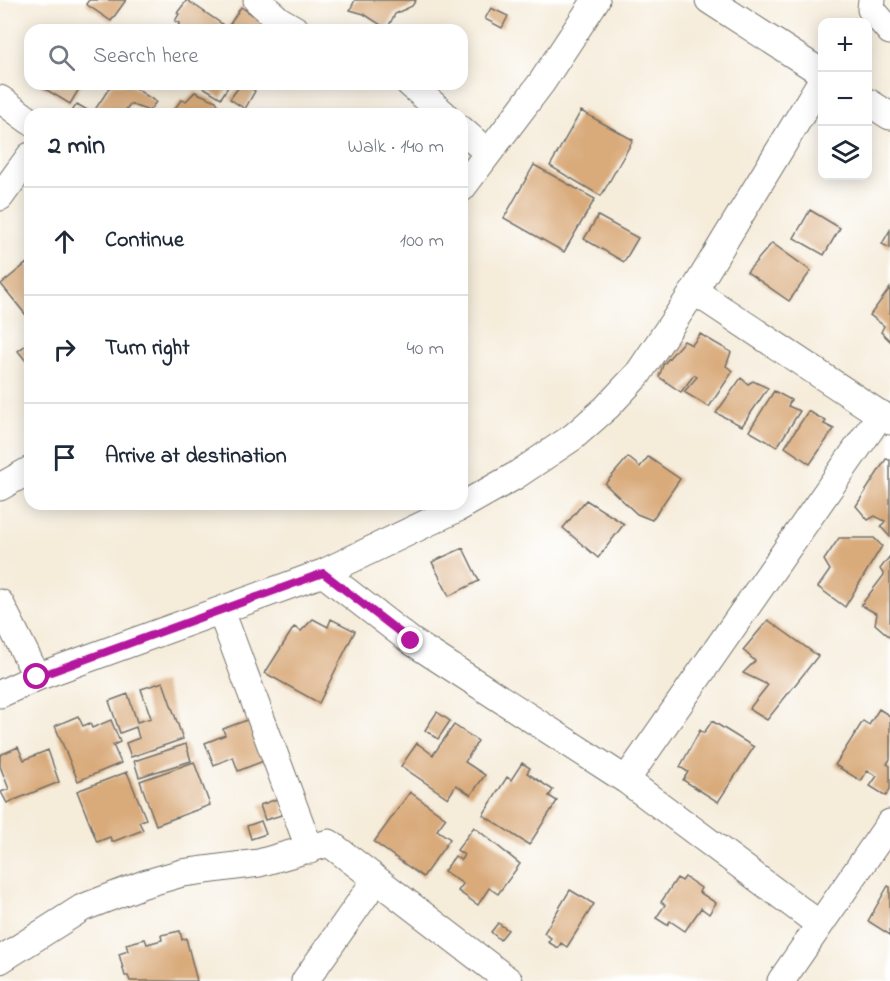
<!DOCTYPE html>
<html lang="en">
<head>
<meta charset="utf-8">
<style>
	:root { --surface:#fff; --page:#f6f6f7; --text:#1f2937; --muted:#747a83; --line:#e0e1e3 }
	body { margin:0; font-family:"Indie Flower",sans-serif; background:var(--page); color:var(--text) }
	.controls { position:absolute; right:18px; top:18px; display:grid; overflow:hidden; border-radius:12px; box-shadow:0 3px 15px #0003 }
	.controls button { width:54px; height:54px; display:grid; place-items:center; padding:0; border:0; border-bottom:2px solid var(--line); background:var(--surface); color:var(--text); font:30px sans-serif }
	.stop { position:absolute; width:18px; height:18px; margin:-14px; border:4px solid #b5179e; border-radius:50%; background:#fff }
	.stop.end { background:#b5179e; border-color:#fff; box-shadow:0 2px 6px #0008 }
	.list { margin:0; padding:0; list-style:none }
	h2 { display:flex; justify-content:space-between; align-items:center; height:78px; margin:0; padding:0 24px; font-size:26px }
	h2 small { font-size:20px; font-weight:400; color:var(--muted) }
	.list li { display:grid; grid-template-columns:39px 1fr auto; gap:18px; align-items:center; box-sizing:border-box; height:108px; padding:0 24px; border-top:2px solid var(--line) }
	.list b { display:block; font-size:22px; white-space:nowrap }
	.list em { font-size:20px; font-style:normal; color:var(--muted) }
	.icon { flex:none; width:33px; height:33px; fill:none; stroke:currentColor; stroke-width:2; stroke-linecap:round; stroke-linejoin:round }
	.map { position:relative; flex:none; width:890px; height:981px; overflow:hidden }
	.search { position:absolute; background:var(--surface); box-shadow:0 3px 15px #0003; left:24px; top:24px; width:444px; height:66px; display:flex; align-items:center; gap:15px; box-sizing:border-box; padding:0 21px; border-radius:18px; color:var(--muted); font-size:22px }
	.panel { position:absolute; background:var(--surface); box-shadow:0 3px 15px #0003; left:24px; top:108px; width:444px; height:402px; border-radius:18px }
	.map>svg:first-child { display:block }
	.building { fill:#d9aa7a }
	.lines { fill:none; stroke-linecap:round; stroke-linejoin:round }
	.minor-casing { stroke:#726f68; stroke-width:29 }
	.minor { stroke:#fff; stroke-width:27 }
	.route { stroke:#b5179e; stroke-width:8 }
</style>
</head>
<body>
<div class="map">
<svg width="890" height="981" viewBox="0 0 890 981">
	<rect width="100%" height="100%" fill="#fff"/>
	<filter id="ink" filterUnits="userSpaceOnUse"><feTurbulence type="fractalNoise" baseFrequency=".0167" numOctaves="2"/><feDisplacementMap in="SourceGraphic" scale="12" xChannelSelector="R" yChannelSelector="G"/><feConvolveMatrix kernelMatrix="1 2 1 2 8 2 1 2 1" color-interpolation-filters="sRGB"/></filter>
	<filter id="wash" filterUnits="userSpaceOnUse"><feTurbulence type="fractalNoise" baseFrequency=".008" numOctaves="4" result="noise"/><feDisplacementMap in="SourceGraphic" scale="24" xChannelSelector="R" yChannelSelector="G"/><feGaussianBlur stdDeviation="1.35" result="paint"/><feColorMatrix in="noise" values="0 0 0 0 0 0 0 0 0 0 0 0 0 0 0 0 0 1.4 0 .05"/><feComposite in="paint" operator="in"/></filter>
	<g filter="url(#wash)">
		<rect width="100%" height="100%" fill="#f5ecda"/>
		<g id="blocks">
			<path class="building" d="M89,0H126L111,21L86,4Z
				M187,0L222,24L218,30H175L180,23L175,21L179,14L177,13Z
				M355,0H416L412,6L395,14L387,29L364,14L350,10Z
				M241,7L275,30H226Z
				M491,8L508,16L502,28L485,19Z
				M37,84H82L70,104Z
				M112,84H129L156,102L149,111L130,104L123,114H98L94,111Z
				M198,84H230L221,98Z
				M241,84H253L252,89L255,91L245,109L230,99Z
				M195,92L216,101L223,114H171L181,100L186,101Z
				M77,104L89,111L87,114H70Z
				M581,111L633,140L601,196L550,166Z
				M534,165L595,199L564,252L504,218Z
				M810,210L840,228L824,255L794,238Z
				M598,216L638,238L624,262L584,239Z
				M890,230V248L882,244Z
				M772,243L811,271L789,301L747,272Z
				M27,263L30,268V320L1,284Z
				M890,288V341L881,332L884,326L870,315Z
				M700,334L731,352L726,366L733,371L709,407L684,392L697,377L694,375L681,392L659,377L663,365L684,341L692,345Z
				M30,342V366L18,351Z
				M741,378L748,384L753,381L768,388L742,426L716,413Z
				M774,391L791,400L788,406L800,411L777,447L749,431Z
				M808,411L826,421L824,424L834,429L810,464L785,447Z
				M628,457L640,467L648,457L680,479L652,520L637,514L605,484Z
				M886,459L890,460V537L881,527L885,521L875,516L868,520L856,506Z
				M586,500L624,524L598,558L563,528Z
				M839,538H874L882,546L845,607L818,587L830,570L824,560Z
				M463,548L479,581L449,596L432,562Z
				M890,556V637L875,624L877,614L861,605L884,575L880,569Z
				M313,619L328,627L331,619L355,631L319,703L265,673L294,627L301,631Z
				M768,620L818,656L767,720L749,709L768,685L743,673L755,661L743,650Z
				M163,682L183,739L131,757L126,743L139,738L136,727L120,733L109,701L128,694L137,722L151,718L141,689Z
				M879,709L890,716V759L887,764L890,766V789L886,796L870,786L877,776L867,771L861,781L835,765L863,721L869,725Z
				M437,712L450,721L438,739L425,730Z
				M78,716L83,726L90,723L92,728L111,720L120,742L113,745L121,763L78,781L55,726Z
				M255,717L271,758L238,771L233,757L214,765L205,743L225,735L223,729Z
				M712,721L754,747L718,802L683,780L688,772L680,767L700,730L704,733Z
				M454,725L478,741L465,762L485,775L471,795L456,785L448,798L401,766L417,743L433,755Z
				M186,744L191,761L139,777L134,761Z
				M18,747L24,760L48,750L59,782L7,803L1,792L9,789L0,766V755Z
				M194,762L210,805L156,825L140,781Z
				M522,763L530,768L527,773L553,790L549,796L557,801L529,845L483,815L507,777L511,780Z
				M127,772L146,819L139,822L143,830L112,842L110,837L97,842L77,791Z
				M410,792L446,818L437,830L450,839L423,877L374,842Z
				M280,798L285,814L265,820L260,805Z
				M261,821L266,834L251,839L247,826Z
				M474,827L520,864L498,894L489,888L478,905L458,891L463,884L444,871L455,856L461,860L464,855L457,850Z
				M685,877L701,888L699,892L716,903L709,914L701,908L685,931L670,921L667,925L656,918L665,905L661,902L677,878L682,881Z
				M888,886L890,887V935L868,921Z
				M570,890L594,904L567,947L561,943L558,948L548,942L551,938L544,933Z
				M498,923L508,930L500,940L491,932Z
				M180,931L182,940L186,938L197,981H130L128,976H125L119,954L128,951L126,944L145,939L147,944L162,940L161,935Z"/>
		</g>
	</g>
	<g filter="url(#ink)">
		<use href="#blocks" fill-opacity="0" stroke="#726f68" stroke-width="1.5"/>
		<g class="lines">
			<defs>
				<path id="minor" d="M257,0L279,20L296,30
					M709,0L822,73
					M872,0L871,9L890,31
					M410,84L444,114
					M0,99L30,121
					M868,102L890,116
					M462,130L488,153
					M462,188L542,82L596,0
					M0,197L30,156
					M694,291L890,421
					M0,487L30,470
					M323,573L411,641L626,780L819,924
					M0,603L37,677
					M221,611L310,850
					M0,694L37,677L323,573L458,508L515,476L573,437L607,407L638,374L694,291L822,80
					M626,780L881,414
					M0,960L82,908L144,884L182,873L259,863L329,843L509,981
					M305,981L375,881
					M781,981L890,823"/>
			</defs>
			<use href="#minor" class="minor-casing"/>
			<use href="#minor" class="minor"/>
		</g>
	</g>
	<g class="lines" filter="url(#ink)">
		<path class="route" d="M37,677L323,573L411,641"/>
	</g>
</svg>
<div class="controls">
<button>+</button>
<button>−</button>
<button><svg class="icon" aria-label="layers" viewBox="0 0 24 24"><path d="M12 4l9 5-9 5-9-5zM3 14l9 5 9-5"/></svg></button>
</div>
<div class="stop" style="left:37px;top:677px"></div>
<div class="stop end" style="left:411px;top:641px"></div>
<div class="search"><svg class="icon" aria-label="search" viewBox="0 0 24 24"><circle cx="10" cy="10" r="6"/><path d="M15 15l6 6"/></svg>Search here</div>
<section class="panel">
<h2>2 min<small>Walk · 140 m</small></h2>
<ul class="list">
<li><svg class="icon" aria-label="ahead" viewBox="0 0 24 24"><path d="M12 20V5M6 11l6-6 6 6"/></svg><div><b>Continue</b></div><em>100 m</em></li>
<li><svg class="icon" aria-label="right" viewBox="0 0 24 24"><path d="M7 20v-9h11M14 6l5 5-5 5"/></svg><div><b>Turn right</b></div><em>40 m</em></li>
<li><svg class="icon" aria-label="arrive" viewBox="0 0 24 24"><path d="M6 21V4h12l-3 4 3 4H6"/></svg><div><b>Arrive at destination</b></div></li>
</ul>
</section>
</div>
</body>
</html>
